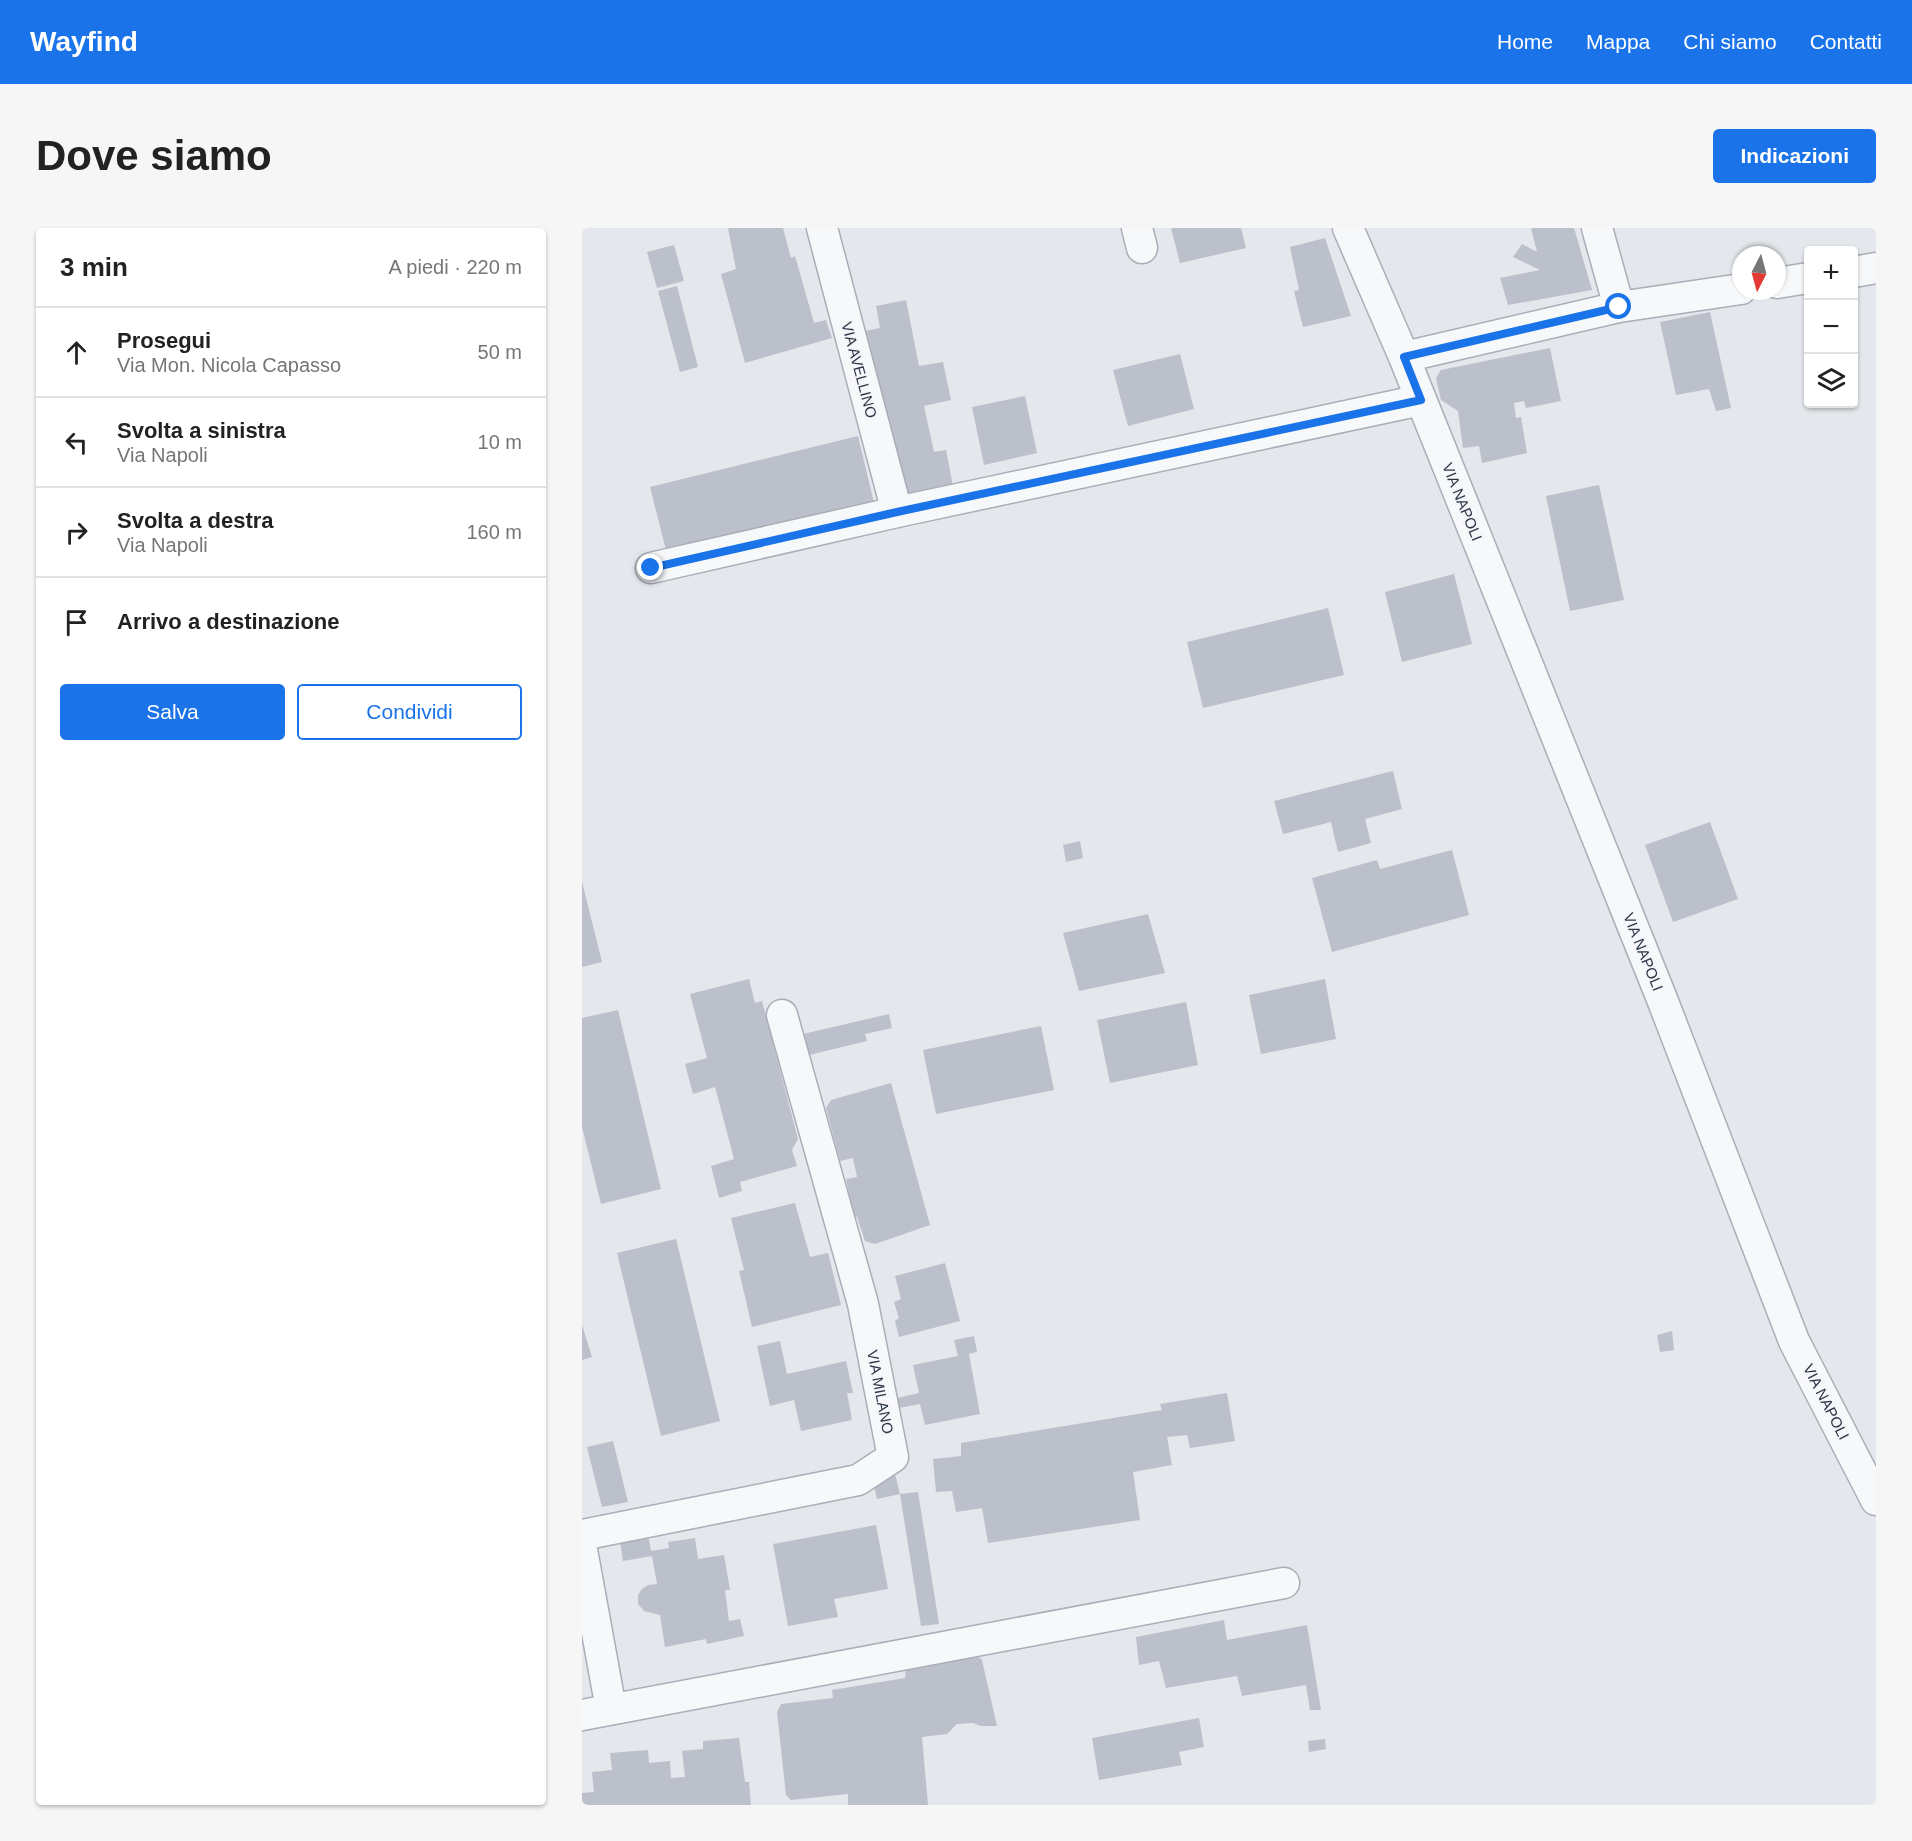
<!DOCTYPE html>
<html lang="it">
<head>
<meta charset="utf-8">
<style>
	:root { --surface:#fff; --page:#f6f6f6; --text:#222; --muted:#767676; --line:#e0e0e0; --accent:#1a73e8 }
	body { margin:0; font-family:Arial,sans-serif; background:var(--page); color:var(--text) }
	.controls { position:absolute; right:18px; top:18px; display:grid; overflow:hidden; border-radius:6px; box-shadow:0 2px 4px #0004 }
	.controls button { width:54px; height:54px; display:grid; place-items:center; padding:0; border:0; border-bottom:2px solid var(--line); background:var(--surface); color:var(--text); font:30px sans-serif }
	.compass { position:absolute; left:1150px; top:18px; width:54px; height:54px; border-radius:50%; background:var(--surface); box-shadow:0 2px 4px #0004; rotate:186deg }
	.stop { position:absolute; width:18px; height:18px; margin:-14px; border:4px solid #1a73e8; border-radius:50%; background:#fff }
	.stop.end { background:#1a73e8; border-color:#fff; box-shadow:0 2px 6px #0008 }
	.list { margin:0; padding:0; list-style:none }
	h2 { display:flex; justify-content:space-between; align-items:center; height:78px; margin:0; padding:0 24px; font-size:26px }
	h2 small { font-size:20px; font-weight:400; color:var(--muted) }
	.list li { display:grid; grid-template-columns:39px 1fr auto; gap:18px; align-items:center; box-sizing:border-box; height:90px; padding:0 24px; border-top:2px solid var(--line) }
	.list b { display:block; font-size:22px; white-space:nowrap }
	.list p { margin:0; font-size:20px; white-space:nowrap; color:var(--muted) }
	.list em { font-size:20px; font-style:normal; color:var(--muted) }
	.actions { display:flex; gap:12px; padding:18px 24px }
	.actions a { flex:1; padding:14px 0; border:2px solid var(--accent); border-radius:6px; text-align:center; font-size:21px; color:var(--accent) }
	.actions .main { background:var(--accent); color:#fff }
	.icon { flex:none; width:33px; height:33px; fill:none; stroke:currentColor; stroke-width:2; stroke-linecap:round; stroke-linejoin:round }
	.map { position:relative; flex:none; width:1294px; height:1577px; overflow:hidden; border-radius:6px }
	header { display:flex; align-items:center; gap:36px; box-sizing:border-box; height:84px; padding:0 30px; background:var(--accent); color:#fff }
	header strong { font-size:28px }
	nav { display:flex; gap:33px; margin-inline-start:auto; font-size:21px }
	.intro { display:flex; align-items:center; justify-content:space-between; box-sizing:border-box; height:144px; padding:0 36px }
	h1 { margin:0; font-size:42px }
	.button { padding:15px 27px; border-radius:6px; background:var(--accent); color:#fff; font-size:21px; font-weight:700 }
	main { display:flex; gap:36px; padding:0 36px }
	aside { flex:1; background:var(--surface); border-radius:6px; box-shadow:0 2px 4px #0004 }
	.map>svg:first-child { display:block }
	.building { fill:#bbc0ca }
	.lines { fill:none; stroke-linecap:round; stroke-linejoin:round }
	.minor-casing { stroke:#a9aeb7; stroke-width:33 }
	.minor { stroke:#f7f8fa; stroke-width:30 }
	.route { stroke:#1a73e8; stroke-width:8 }
	.labels { text-anchor:middle; stroke-width:4.5; stroke-linejoin:round; paint-order:stroke }
	.street-label { font-size:15px; fill:#2b3445; stroke:#f4f6f9 }
</style>
</head>
<body>
<header>
<strong>Wayfind</strong>
<nav><a>Home</a><a>Mappa</a><a>Chi siamo</a><a>Contatti</a></nav>
</header>
<div class="intro"><h1>Dove siamo</h1><a class="button">Indicazioni</a></div>
<main>
<aside>
<h2>3 min<small>A piedi · 220 m</small></h2>
<ul class="list">
<li><svg class="icon" aria-label="ahead" viewBox="0 0 24 24"><path d="M12 20V5M6 11l6-6 6 6"/></svg><div><b>Prosegui</b><p>Via Mon. Nicola Capasso</p></div><em>50 m</em></li>
<li><svg class="icon" aria-label="left" viewBox="0 0 24 24"><path d="M17 20v-9H6M10 6l-5 5 5 5"/></svg><div><b>Svolta a sinistra</b><p>Via Napoli</p></div><em>10 m</em></li>
<li><svg class="icon" aria-label="right" viewBox="0 0 24 24"><path d="M7 20v-9h11M14 6l5 5-5 5"/></svg><div><b>Svolta a destra</b><p>Via Napoli</p></div><em>160 m</em></li>
<li><svg class="icon" aria-label="arrive" viewBox="0 0 24 24"><path d="M6 21V4h12l-3 4 3 4H6"/></svg><div><b>Arrivo a destinazione</b></div></li>
</ul>
<div class="actions"><a class="main">Salva</a><a>Condividi</a></div>
</aside>
<div class="map">
<svg width="1294" height="1577" viewBox="0 0 1294 1577">
	<rect width="100%" height="100%" fill="#e4e7ec"/>
	<path class="building" d="M146,0H201L209,30L213,28L232,95L244,92L250,110L163,135L139,46L154,41Z
		M589,0H659L664,20L598,35Z
		M949,0H992L1010,62L926,77L918,50L958,42L931,29L940,16L955,24Z
		M743,10L769,88L721,99L712,63L717,62L708,19Z
		M92,17L102,53L75,60L65,24Z
		M95,58L116,139L98,144L76,63Z
		M324,72L337,138L361,134L369,172L342,178L352,224L364,222L372,263L318,274L283,103L298,100L294,78Z
		M1128,84L1149,180L1134,183L1127,161L1094,167L1078,94Z
		M968,120L979,173L944,180L942,173L932,175L934,190L939,189L945,225L900,235L897,218L881,220L876,183L859,172L854,150L859,142Z
		M598,126L612,181L546,198L531,142Z
		M443,168L455,225L402,237L390,179Z
		M276,208L292,275L85,326L68,259Z
		M1017,257L1042,372L988,383L964,268Z
		M872,346L890,416L820,434L803,364Z
		M746,380L762,447L621,480L605,414Z
		M811,543L820,581L783,591L789,615L756,624L749,594L701,606L692,573Z
		M1128,594L1156,671L1091,694L1063,617Z
		M498,613L501,630L484,634L481,617Z
		M870,622L887,687L750,724L730,650L795,632L798,641Z
		M0,654L20,734L0,739Z
		M566,686L583,745L497,763L481,705Z
		M167,751L173,775L180,773L216,911L210,922L215,938L158,954L160,963L137,970L129,938L152,931L133,859L111,866L103,836L125,830L108,766Z
		M743,751L754,811L679,826L667,767Z
		M604,774L616,837L528,855L515,792Z
		M36,782L79,961L19,976L0,899V790Z
		M307,786L310,800L283,806L285,813L227,827L221,806Z
		M459,798L472,862L354,886L341,822Z
		M309,855L348,997L293,1016L283,1013L275,989L272,988L264,951L275,949L271,930L258,933L244,880L249,872Z
		M213,975L228,1029L246,1025L259,1077L170,1099L157,1043L162,1042L149,990Z
		M94,1011L138,1193L79,1208L35,1025Z
		M363,1035L378,1093L317,1109L313,1093L317,1090L312,1074L319,1071L313,1048Z
		M0,1097L10,1129L0,1132Z
		M1090,1103L1092,1122L1078,1124L1075,1107Z
		M392,1108L395,1124L387,1126L398,1186L343,1197L338,1176L312,1181L311,1171L337,1165L331,1137L376,1128L372,1112Z
		M198,1113L205,1146L264,1133L271,1165H265L270,1192L219,1203L212,1172L188,1178L175,1118Z
		M645,1165L653,1213L608,1220L605,1207L585,1209L590,1237L551,1244L558,1292L406,1315L400,1280L374,1284L370,1263L354,1264L351,1231L379,1228V1215L580,1182L578,1176Z
		M31,1213L46,1274L20,1279L5,1219Z
		M313,1246L318,1266L295,1271L290,1248Z
		M336,1264L357,1396L339,1398L318,1266Z
		M64,1296L69,1323L87,1320L86,1314L113,1310L116,1331L142,1327L148,1362H143L147,1393L158,1391L162,1408L125,1416L124,1411L83,1419L78,1387L62,1383L56,1376V1367L60,1361L66,1357L75,1356L70,1328L41,1333L36,1301Z
		M294,1297L306,1361L252,1371L256,1389L206,1398L191,1316Z
		M642,1392L645,1412L725,1397L739,1482H728L724,1457L660,1468L655,1448L584,1460L577,1433L557,1437L554,1409Z
		M394,1426L400,1432L415,1498H399L391,1495L375,1496L365,1506L340,1509L346,1577H266V1566L209,1572L204,1567L195,1484L199,1476L251,1470L250,1462L323,1450L324,1439Z
		M617,1490L622,1519L597,1524L600,1537L517,1552L510,1510Z
		M157,1510L163,1554H167L169,1577H0V1565L12,1564L10,1544L30,1542L28,1525L66,1522L67,1535L88,1533L89,1550L103,1549L100,1523L121,1521V1513Z
		M743,1511L744,1521L727,1524L726,1513Z"/>
	<g class="lines">
		<defs>
			<path id="minor" d="M240,0L315,284
				M555,0L560,20
				M766,0L822,129L1080,771L1212,1113L1294,1272
				M1015,0L1037,79
				M1272,44L1294,40
				M1195,55L1226,50
				M822,129L1037,79L1159,61
				M69,340L315,284L839,172
				M0,1307L276,1252L311,1229L281,1076L200,787
				M0,1322L29,1481
				M0,1487L702,1355"/>
		</defs>
		<use href="#minor" class="minor-casing"/>
		<use href="#minor" class="minor"/>
	</g>
	<g class="lines">
		<path class="route" d="M69,340L315,284L839,172L822,129L1037,79"/>
	</g>
	<g class="labels">
		<g class="street-label">
			<text transform="translate(277 142) rotate(75)" y="5">VIA AVELLINO</text>
			<text transform="translate(880 274) rotate(68)" y="5">VIA NAPOLI</text>
			<text transform="translate(1061 724) rotate(68)" y="5">VIA NAPOLI</text>
			<text transform="translate(298 1164) rotate(79)" y="5">VIA MILANO</text>
			<text transform="translate(1244 1174) rotate(63)" y="5">VIA NAPOLI</text>
		</g>
	</g>
</svg>
<div class="controls">
<button>+</button>
<button>−</button>
<button><svg class="icon" aria-label="layers" viewBox="0 0 24 24"><path d="M12 4l9 5-9 5-9-5zM3 14l9 5 9-5"/></svg></button>
</div>
<svg class="compass" viewBox="-18 -18 36 36"><path d="M0-13l5 13h-10z" fill="#e53935"/><path d="M0 13l5-13h-10z" fill="#767676"/></svg>
<div class="stop" style="left:1037px;top:79px"></div>
<div class="stop end" style="left:69px;top:340px"></div>
</div>
</main>
</body>
</html>
